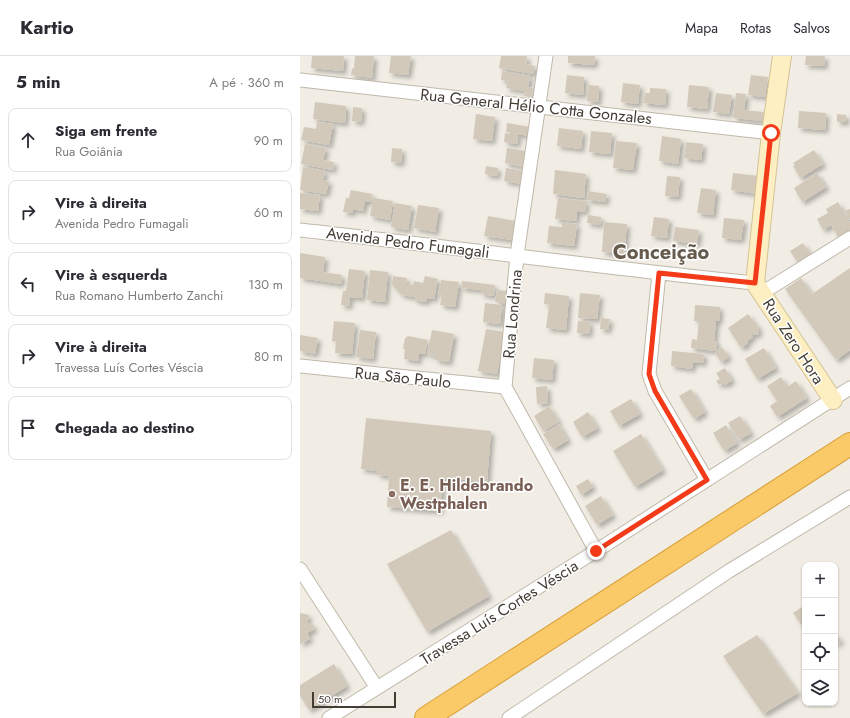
<!DOCTYPE html>
<html lang="pt">
<head>
<meta charset="utf-8">
<style>
	:root { --surface:#fff; --page:#f2f2f3; --text:#2b2b33; --muted:#7c7c81; --line:#e1e1e2 }
	body { margin:0; font-family:Jost,sans-serif; background:var(--page); color:var(--text) }
	.controls { position:absolute; right:12px; bottom:12px; display:grid; overflow:hidden; border-radius:8px; box-shadow:0 1px 3px #0004 }
	.controls button { width:36px; height:36px; display:grid; place-items:center; padding:0; border:0; border-bottom:1px solid var(--line); background:var(--surface); color:var(--text); font:20px sans-serif }
	.scale { position:absolute; left:12px; bottom:10px; width:84px; box-sizing:border-box; padding-left:4px; border:2px solid #433d34; border-top:0; font-size:11px; line-height:14px; white-space:nowrap; color:#433d34; -webkit-text-stroke:3px #fff; paint-order:stroke }
	.stop { position:absolute; width:12px; height:12px; margin:-9px; border:3px solid #f43b19; border-radius:50%; background:#fff }
	.stop.end { background:#f43b19; border-color:#fff; box-shadow:0 1px 4px #0008 }
	.list { margin:0; padding:0; list-style:none }
	h2 { display:flex; justify-content:space-between; align-items:center; height:52px; margin:0; padding:0 16px; font-size:17px }
	h2 small { font-size:13px; font-weight:400; color:var(--muted) }
	.list li { display:grid; grid-template-columns:26px 1fr auto; gap:12px; align-items:center; box-sizing:border-box; height:64px; margin:0 8px 8px; padding:0 8px; border:1px solid var(--line); border-radius:8px }
	.list b { display:block; font-size:15px; white-space:nowrap }
	.list p { margin:0; font-size:13px; white-space:nowrap; color:var(--muted) }
	.list em { font-size:13px; font-style:normal; color:var(--muted) }
	.icon { flex:none; width:22px; height:22px; fill:none; stroke:currentColor; stroke-width:2; stroke-linecap:round; stroke-linejoin:round }
	.map { position:relative; flex:none; width:550px; height:662px; overflow:hidden }
	header { display:flex; align-items:center; gap:24px; box-sizing:border-box; height:56px; padding:0 20px; background:var(--surface); border-bottom:1px solid var(--line) }
	header strong { font-size:19px }
	nav { display:flex; gap:22px; margin-inline-start:auto; font-size:14px }
	main { display:flex }
	aside { flex:1; background:var(--surface) }
	.map>svg:first-child { display:block }
	.building { fill:#d3c9ba; filter:url(#shadow) }
	.lines { fill:none; stroke-linecap:round; stroke-linejoin:round }
	.street-casing { stroke:#bfb8aa; stroke-width:15 }
	.secondary-casing { stroke:#d4c397; stroke-width:20 }
	.highway-casing { stroke:#d89e37; stroke-width:24 }
	.street { stroke:#fff; stroke-width:13 }
	.secondary { stroke:#fdefc2; stroke-width:18 }
	.highway { stroke:#f9ca67; stroke-width:22 }
	.route { stroke:#f43b19; stroke-width:5 }
	.education-dot { fill:#8d6e63; stroke:#fff; stroke-width:1.5 }
	.labels { text-anchor:middle; stroke-width:3; stroke-linejoin:round; paint-order:stroke }
	.street-label { font-size:16px; fill:#433d34; stroke:#fff }
	.education-label { font-size:16px; font-weight:bold; fill:#785e54; stroke:#fff; text-anchor:start }
	.district-label { font-size:20px; font-weight:bold; fill:#665b4c; stroke:#fff }
</style>
</head>
<body>
<header>
<strong>Kartio</strong>
<nav><a>Mapa</a><a>Rotas</a><a>Salvos</a></nav>
</header>
<main>
<aside>
<h2>5 min<small>A pé · 360 m</small></h2>
<ul class="list">
<li><svg class="icon" aria-label="ahead" viewBox="0 0 24 24"><path d="M12 20V5M6 11l6-6 6 6"/></svg><div><b>Siga em frente</b><p>Rua Goiânia</p></div><em>90 m</em></li>
<li><svg class="icon" aria-label="right" viewBox="0 0 24 24"><path d="M7 20v-9h11M14 6l5 5-5 5"/></svg><div><b>Vire à direita</b><p>Avenida Pedro Fumagali</p></div><em>60 m</em></li>
<li><svg class="icon" aria-label="left" viewBox="0 0 24 24"><path d="M17 20v-9H6M10 6l-5 5 5 5"/></svg><div><b>Vire à esquerda</b><p>Rua Romano Humberto Zanchi</p></div><em>130 m</em></li>
<li><svg class="icon" aria-label="right" viewBox="0 0 24 24"><path d="M7 20v-9h11M14 6l5 5-5 5"/></svg><div><b>Vire à direita</b><p>Travessa Luís Cortes Véscia</p></div><em>80 m</em></li>
<li><svg class="icon" aria-label="arrive" viewBox="0 0 24 24"><path d="M6 21V4h12l-3 4 3 4H6"/></svg><div><b>Chegada ao destino</b></div></li>
</ul>
</aside>
<div class="map">
<svg width="550" height="662" viewBox="0 0 550 662">
	<defs>
		<filter id="shadow"><feDropShadow dx="3.5" dy="3.5" stdDeviation="2" flood-color="#0004"/></filter>
	</defs>
	<rect width="100%" height="100%" fill="#f1ede4"/>
	<path class="building" d="M12,0H44L43,15L11,12Z
		M55,0H74L72,22L51,19L52,12L54,13Z
		M91,0H111L108,19L89,17Z
		M201,0H227L226,8L235,10L233,18L199,12Z
		M268,0H295L294,9L268,7Z
		M506,0H525L524,10L505,9Z
		M202,15L230,20L228,31L233,32L232,41L224,40L225,35L206,32L208,25L201,24Z
		M267,19L284,21L283,39L265,37Z
		M451,19L468,21L465,41L448,39Z
		M323,27L340,29L338,48L321,46Z
		M288,29L299,30L298,46L287,45Z
		M389,29L409,31L407,53L387,51Z
		M350,32L366,33L365,49L343,47L345,37H350Z
		M416,37L432,39L429,58L413,56Z
		M436,37L446,38L444,54L464,56L463,65L433,62Z
		M15,46L46,50L45,67L13,63Z
		M53,51L62,52L61,66L52,65Z
		M499,55L526,57L525,74L498,72Z
		M176,58L195,61L192,85L173,83Z
		M537,58L546,59V66H537Z
		M17,66L33,68L29,89L1,84L4,71L16,73Z
		M207,67L231,71L229,80L206,76Z
		M259,72L283,75L281,93L257,90Z
		M291,75L312,77L310,98L289,96Z
		M205,77L218,79L217,88L204,86Z
		M362,80L381,83L378,108L359,105Z
		M316,85L337,87L333,114L313,112Z
		M386,86L403,88L401,104L384,102Z
		M5,88L26,92L23,104L34,106L33,114L1,108Z
		M92,92L102,93L101,107L91,106Z
		M207,92L226,95L223,111L205,107Z
		M514,94L523,108L500,122L493,110L495,109L493,107Z
		M186,110L198,112L197,120L185,118Z
		M3,111L25,115L23,124L29,125L26,138L0,134Z
		M206,112L224,115L222,128L204,125Z
		M255,114L286,118L284,142L253,138Z
		M433,117L459,120L457,138L431,134Z
		M517,117L526,131L502,146L494,132Z
		M367,120L380,121L378,141L365,140Z
		M401,132L416,134L413,159L397,157Z
		M51,134L72,138L71,146L65,145L63,155L53,153L52,157L43,156L46,142H49Z
		M288,135L307,138L305,146L287,144Z
		M0,137L20,139L18,155L0,153Z
		M73,142L93,145L90,164L70,160Z
		M258,142L286,145L285,156L277,155L276,165L255,163Z
		M538,146L550,167V174L538,181L531,169L523,174L517,163L528,157L526,153Z
		M95,147L112,150L108,174L91,171Z
		M118,149L139,152L135,176L114,172Z
		M550,153V164L545,155Z
		M288,159L301,161L300,169L287,167Z
		M188,160L216,165L213,184L184,180Z
		M354,161L369,163L367,182L351,180Z
		M424,162L444,164L441,184L422,182Z
		M262,166L277,168L274,190L247,187L249,170L262,171Z
		M304,166L327,168L324,198L302,196Z
		M375,171L399,174L397,188L373,185Z
		M503,187L513,202L500,210L490,195Z
		M0,197L25,201L23,216L42,219L41,228L0,222Z
		M550,212V294L536,304L485,233L501,222L512,238Z
		M49,213L65,215L62,242L50,241L49,250L41,249L43,235H46Z
		M70,214L88,216L85,246L67,244Z
		M93,220L107,222L106,228L113,229L114,225L123,227L125,220L138,223L134,243L127,242L126,246L114,244V241L102,239L92,229Z
		M141,224L159,226L155,251L140,249L142,239H138Z
		M162,225L195,229L194,240L181,238L182,234L161,232Z
		M197,234L210,235L209,248L195,246Z
		M245,237L269,240L266,274L246,272L249,248H244Z
		M280,237L300,239L297,263L278,262Z
		M185,247L202,249L200,268L183,266Z
		M395,249L420,251L419,265H416L414,285H417L416,295L391,292L392,283L397,284L399,265H394Z
		M448,258L459,272L458,279L451,278L453,281L447,285L448,287L441,292L428,272Z
		M301,262L310,263L308,274L300,273Z
		M34,265L55,267L52,298L35,297L36,285H32Z
		M278,265L290,266L289,278L277,277Z
		M186,273L205,276L197,318L178,315Z
		M60,274L76,276L73,303L56,301Z
		M132,274L154,278L149,306L135,304L136,300L127,298Z
		M0,279L18,282L15,298L0,295Z
		M108,280L128,284L125,298L119,297L118,305L104,303L105,293H103L105,282Z
		M422,291L429,301L421,306L415,297Z
		M464,292L476,312L457,323L445,303Z
		M372,295L404,298L403,307L393,306L392,313L371,310Z
		M234,302L254,304L252,324L232,322Z
		M425,312L432,324L425,329L423,327L419,329L416,325L420,323L416,317Z
		M481,321L487,331L496,325L507,342L477,361L470,350L477,345L467,330Z
		M247,330L248,347L237,348L236,331Z
		M391,333L405,356L394,363L379,340Z
		M331,343L340,358L319,370L310,355Z
		M249,350L259,366L243,375L234,360Z
		M288,356L298,372L282,381L273,366Z
		M440,360L451,377L439,384L428,367Z
		M66,362L191,375L187,426L143,422L140,455L87,451L89,420L77,419L78,415L61,413Z
		M259,368L268,384L253,393L243,378Z
		M426,369L437,387L424,395L413,377Z
		M341,378L363,414L335,431L313,395Z
		M288,423L293,431L281,439L276,430Z
		M301,440L313,459L297,469L285,450Z
		M151,474L189,540L127,576L87,508Z
		M505,549V574L493,557Z
		M0,557L9,559L7,567L14,569L13,574L7,577L10,583L0,588Z
		M535,576L541,585L535,589Z
		M457,579L498,637L463,658L423,600Z
		M34,608L47,630L9,654L0,640V629Z"/>
	<g class="lines">
		<defs>
			<path id="street" d="M246,0L217,199L205,331L296,495
				M0,24L471,77
				M0,174C152,191 303,212 455,227
				M359,217L349,318L355,335L407,424
				M462,237L550,182
				M0,310L205,331
				M0,513L77,632
				M29,662L296,495L550,332
				M209,662L429,515L550,441"/>
			<path id="secondary" d="M482,0L471,77L455,227L533,344"/>
			<path id="highway" d="M126,662L550,388"/>
		</defs>
		<use href="#street" class="street-casing"/>
		<use href="#secondary" class="secondary-casing"/>
		<use href="#highway" class="highway-casing"/>
		<use href="#street" class="street"/>
		<use href="#secondary" class="secondary"/>
		<use href="#highway" class="highway"/>
	</g>
	<g class="lines">
		<path class="route" d="M296,495L407,424L355,335L349,318L359,217L455,227L471,77"/>
	</g>
	<circle class="education-dot" cx="92" cy="438" r="4"/>
	<g class="labels">
		<g class="street-label">
			<text transform="translate(236 50) rotate(6)" y="6">Rua General Hélio Cotta Gonzales</text>
			<text transform="translate(108 186) rotate(7)" y="6">Avenida Pedro Fumagali</text>
			<text transform="translate(212 258) rotate(-85)" y="6">Rua Londrina</text>
			<text transform="translate(494 285) rotate(57)" y="6">Rua Zero Hora</text>
			<text transform="translate(103 321) rotate(6)" y="6">Rua São Paulo</text>
			<text transform="translate(199 556) rotate(-32)" y="6">Travessa Luís Cortes Véscia</text>
		</g>
		<g class="education-label">
			<text x="100" y="435">E. E. Hildebrando<tspan x="100" dy="18">Westphalen</tspan></text>
		</g>
		<g class="district-label">
			<text x="361" y="203">Conceição</text>
		</g>
	</g>
</svg>
<div class="controls">
<button>+</button>
<button>−</button>
<button><svg class="icon" aria-label="locate" viewBox="0 0 24 24"><circle cx="12" cy="12" r="6"/><path d="M12 2v4M12 18v4M2 12h4M18 12h4"/></svg></button>
<button><svg class="icon" aria-label="layers" viewBox="0 0 24 24"><path d="M12 4l9 5-9 5-9-5zM3 14l9 5 9-5"/></svg></button>
</div>
<div class="scale">50 m</div>
<div class="stop" style="left:471px;top:77px"></div>
<div class="stop end" style="left:296px;top:495px"></div>
</div>
</main>
</body>
</html>
